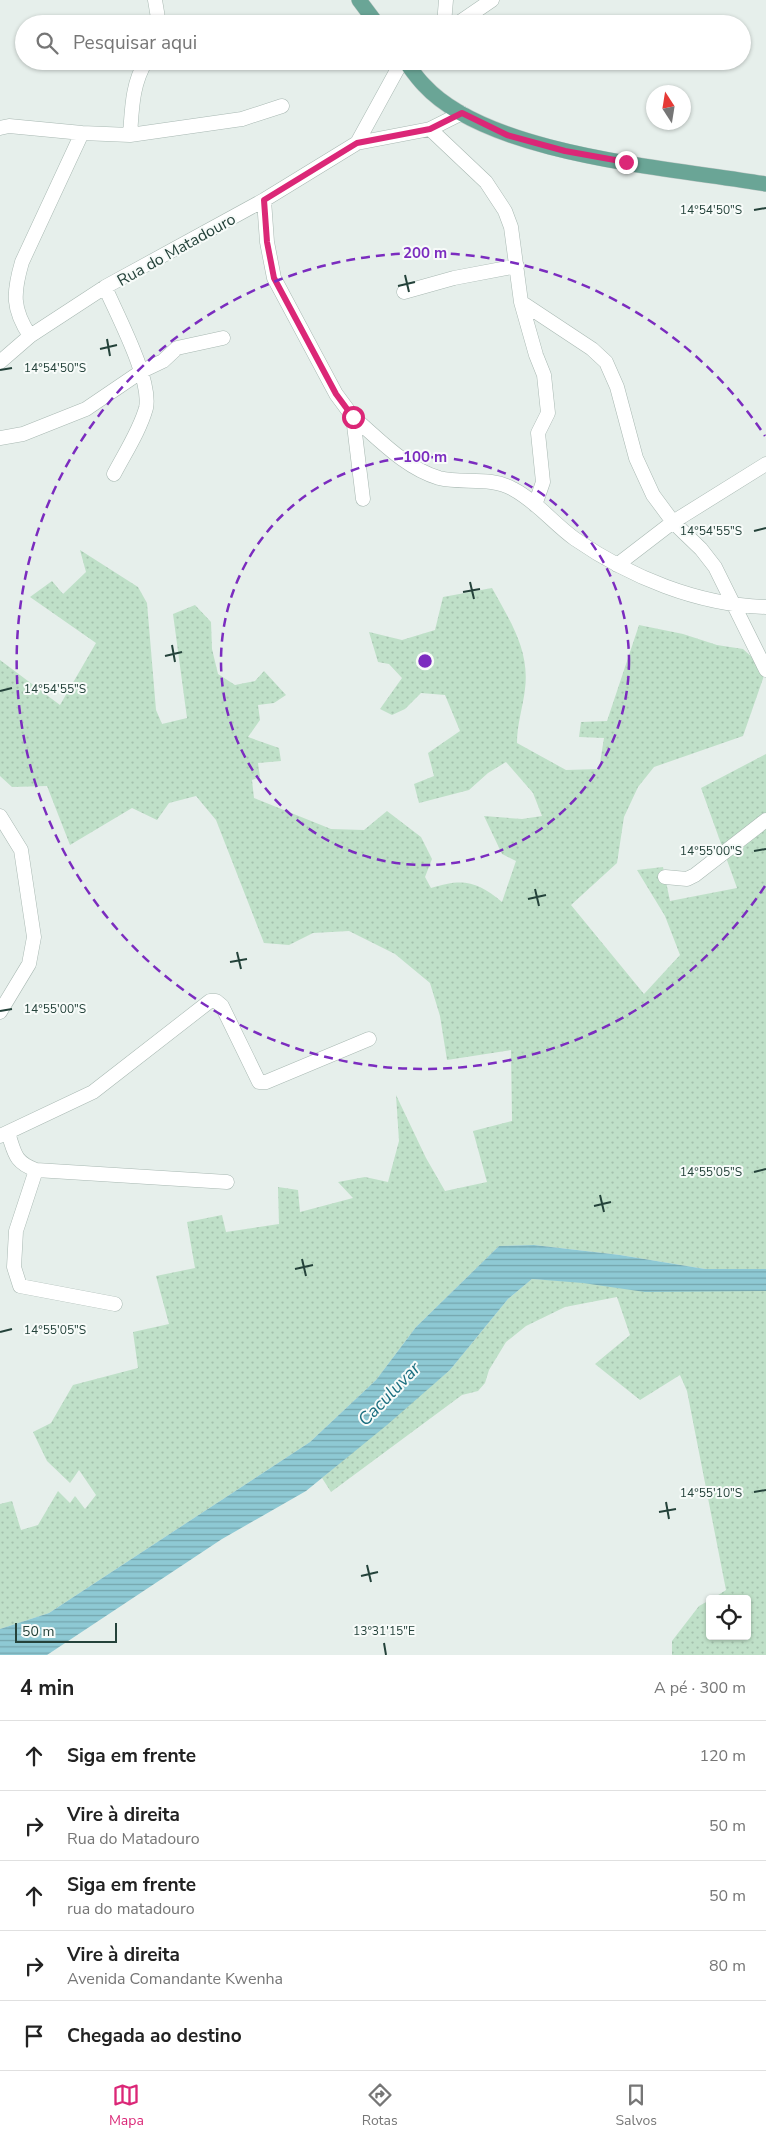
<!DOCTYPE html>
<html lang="pt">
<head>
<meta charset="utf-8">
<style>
	:root { --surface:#fff; --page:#f6f6f6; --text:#222; --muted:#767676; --line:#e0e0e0; --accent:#db2777 }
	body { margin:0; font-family:"Nunito Sans",sans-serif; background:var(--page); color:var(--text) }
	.controls { position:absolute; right:15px; bottom:15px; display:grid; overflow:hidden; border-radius:5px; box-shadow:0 1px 4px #0004 }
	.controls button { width:45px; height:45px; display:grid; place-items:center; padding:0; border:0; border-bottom:1px solid var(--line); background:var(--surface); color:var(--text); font:25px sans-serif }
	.compass { position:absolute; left:646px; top:85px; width:45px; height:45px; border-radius:50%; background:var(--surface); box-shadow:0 1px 4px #0004; rotate:348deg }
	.scale { position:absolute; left:15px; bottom:12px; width:102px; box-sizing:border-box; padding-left:5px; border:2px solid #24423a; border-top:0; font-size:14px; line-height:18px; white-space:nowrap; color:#24423a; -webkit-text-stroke:4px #f7fbf9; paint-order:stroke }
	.stop { position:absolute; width:15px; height:15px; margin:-11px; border:4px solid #db2777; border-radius:50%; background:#fff }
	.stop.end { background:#db2777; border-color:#fff; box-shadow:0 1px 5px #0008 }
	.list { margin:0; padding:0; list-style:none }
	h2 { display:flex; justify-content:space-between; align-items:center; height:65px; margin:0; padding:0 20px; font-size:21px }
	h2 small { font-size:16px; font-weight:400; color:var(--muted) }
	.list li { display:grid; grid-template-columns:32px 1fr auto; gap:15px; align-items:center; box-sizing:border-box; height:70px; padding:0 20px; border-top:1px solid var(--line) }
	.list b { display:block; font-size:19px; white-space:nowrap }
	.list p { margin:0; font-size:16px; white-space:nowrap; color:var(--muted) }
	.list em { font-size:16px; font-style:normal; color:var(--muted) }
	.icon { flex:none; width:28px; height:28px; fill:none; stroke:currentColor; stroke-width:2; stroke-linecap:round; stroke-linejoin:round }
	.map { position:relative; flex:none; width:766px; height:1655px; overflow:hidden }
	.search { position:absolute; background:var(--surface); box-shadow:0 1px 4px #0004; left:15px; right:15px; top:15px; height:55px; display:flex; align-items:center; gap:12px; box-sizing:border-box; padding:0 18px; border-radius:28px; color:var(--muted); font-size:19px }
	.sheet { height:415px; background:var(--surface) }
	nav { display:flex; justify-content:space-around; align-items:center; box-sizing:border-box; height:70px; border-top:1px solid var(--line); background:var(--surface); font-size:14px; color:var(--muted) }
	nav a { display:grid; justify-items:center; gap:2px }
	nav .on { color:var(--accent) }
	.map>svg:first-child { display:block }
	.grass { fill:url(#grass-dots) }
	.water { fill:url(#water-rules) }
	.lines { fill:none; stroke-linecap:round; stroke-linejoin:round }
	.minor-casing { stroke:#a8b8b2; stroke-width:15 }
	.major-casing { stroke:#c2cac8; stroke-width:16 }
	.minor { stroke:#fff; stroke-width:14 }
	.major { stroke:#6aa596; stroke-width:15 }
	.route { stroke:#db2777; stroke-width:6 }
	.ticks { fill:none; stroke:#24423a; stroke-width:2 }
	.ring { fill:none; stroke:#7b2cbf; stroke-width:2.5; stroke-dasharray:9 6 }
	.labels { text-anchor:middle; stroke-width:4; stroke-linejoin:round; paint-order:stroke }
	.street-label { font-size:16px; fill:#24423a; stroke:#f7fbf9 }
	.water-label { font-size:18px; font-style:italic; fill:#1c6f80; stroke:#f7fbf9 }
	.ticks-label { font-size:12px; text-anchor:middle; fill:#24423a; stroke:#f7fbf9; stroke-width:4; stroke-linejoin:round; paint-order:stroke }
	.centre { fill:#7b2cbf; stroke:#f7fbf9; stroke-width:2.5 }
	.ring-label { font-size:15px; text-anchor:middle; font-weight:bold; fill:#7b2cbf; stroke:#f7fbf9; stroke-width:4; stroke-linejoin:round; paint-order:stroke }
</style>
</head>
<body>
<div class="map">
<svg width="766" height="1655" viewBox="0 0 766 1655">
	<defs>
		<pattern id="grass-dots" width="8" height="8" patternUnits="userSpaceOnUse" patternTransform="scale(1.25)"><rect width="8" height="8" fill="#bfe0c8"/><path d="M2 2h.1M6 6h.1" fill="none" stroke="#a4c1ad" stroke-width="1.8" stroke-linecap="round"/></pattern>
		<pattern id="water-rules" width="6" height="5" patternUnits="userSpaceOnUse" patternTransform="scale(1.25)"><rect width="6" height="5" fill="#8ec9d4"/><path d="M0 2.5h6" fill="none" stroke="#74a5ad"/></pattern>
	</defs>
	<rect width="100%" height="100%" fill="#e6efeb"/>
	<path class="grass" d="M80,550L138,587L147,603L156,710L162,724L187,718L173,614L195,605L211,622L212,649L218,674L235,685L255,681L264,671L286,695L274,703L258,705L260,720L248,737L279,748L281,761L258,763L260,777L252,780L254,798L331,829L364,830L387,811L421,837L432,859L425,877L431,888C463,878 477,881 502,902L516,861L502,854L484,816L522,819L542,816L533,793L506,762L488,773L469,790L419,803L414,784L434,776L428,753L460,731L445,695L421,693L405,709L392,715L380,709L402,678L389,664L378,662L369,632L402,640L435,630L443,597L492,588C510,621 530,650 525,689C523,707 517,724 517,743L566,770L599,769L604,738L579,737L581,722L607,721L639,625L683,634L717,645L743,649L766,670L743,736L654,767L638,787L624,817L617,863L571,905L644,994L680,955L665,916L637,870L663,867L670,901L737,888L701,788L766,754V1269H705L620,1255L534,1245L499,1246L416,1327L376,1380L310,1442L49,1613L0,1629V1504L12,1501L21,1530L38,1525L58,1491L70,1503L75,1496L85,1509L96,1495L79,1470L70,1483L47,1461L33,1432L51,1423L73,1385L138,1368L133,1332L169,1324L156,1276L195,1268L187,1222L222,1215L226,1232L279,1224L278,1187L298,1190L300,1212L353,1198L338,1182L365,1177L388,1182L399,1141L396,1095L426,1158L445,1191L487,1182L473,1131L512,1121L511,1050L447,1060L440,1016L430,983L395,954L349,931L313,933L289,945L264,943L216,820L196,796L169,803L157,820L132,808L70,845L47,786L12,787L0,776V660L60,705L96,643L30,597L52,581L63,594L86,572Z
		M532,1279L766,1291V1655H672V1641L699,1606L710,1600V1636H747V1599H712L726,1590L687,1391L680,1375L640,1400L595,1364L630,1335L617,1297L565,1307L526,1326L506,1342L489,1370L485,1383L478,1391L462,1395L331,1492L322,1478L450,1370L508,1299Z"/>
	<path class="water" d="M534,1245L620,1255L705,1269H766V1291L645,1292L583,1283L532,1279L508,1299L450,1370L387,1425L306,1491L222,1539L47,1655H0V1629L49,1613L310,1442L376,1380L416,1327L499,1246Z"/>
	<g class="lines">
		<defs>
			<path id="minor" d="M155,0L159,24
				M444,24L446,0
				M457,24L492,0
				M0,128L9,126L82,133L130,135L242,119L282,106
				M430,129L486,182L505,211L511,227L521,302L536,355L544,375L548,413L538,433L543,482L535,505
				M130,135C132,109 132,84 146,61
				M357,143L402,61
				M264,200L267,242L274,278L336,394L353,417L363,499
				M105,287C117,315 152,380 146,408C140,430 125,453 114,474
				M404,292L454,278L517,266
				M521,302L592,349L606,362L617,387L636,458L653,495L673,522L701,549L715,567L766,670
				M30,336C12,309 13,293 22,262L82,133
				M0,362L30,336L105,287L264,200L357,143L430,129L462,113
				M353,417C379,439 405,468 439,478C463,484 490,476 513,489C536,501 554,524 575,539C630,577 698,605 766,607
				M0,438L23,434L86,409L142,371L163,361L177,348L223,338
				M617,565L673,522L766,464
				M0,816L21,850L34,937L29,964L0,1012
				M665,877L687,879L695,875L766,820
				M8,1133C15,1153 14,1162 36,1170L227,1182
				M0,1136L93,1092L210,1001H216L222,1006L259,1082H266L369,1039
				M36,1170L16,1231L14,1267L20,1286L115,1304"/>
			<path id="major" d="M359,0L377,24
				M405,61C411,69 417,78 424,85C489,156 673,168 766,184"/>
		</defs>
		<use href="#minor" class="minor-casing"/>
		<use href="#major" class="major-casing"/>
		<use href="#minor" class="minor"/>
		<use href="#major" class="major"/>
	</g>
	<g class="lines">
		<path class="route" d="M353,417L336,394L274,278L267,242L264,200L357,143L430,129L462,113L507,135L565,151L626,162"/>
	</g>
	<path class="ticks" d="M754,210L766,208M405,275L409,292M398,286L415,282M107,339L110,356M100,349L117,345M0,370L12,368M754,531L766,528M470,582L474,599M463,592L480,589M172,645L175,662M165,656L182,652M0,691L12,688M754,851L766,849M535,889L539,906M528,899L546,895M237,952L241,969M230,962L247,959M0,1011L12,1009M754,1172L766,1169M600,1195L604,1212M594,1206L611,1202M302,1259L306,1276M295,1269L313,1265M0,1332L12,1329M754,1492L766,1490M666,1502L669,1519M659,1512L676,1509M367,1565L371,1582M361,1576L378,1572M384,1643L386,1655"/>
	<g class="ring">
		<circle cx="425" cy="661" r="204"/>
		<path d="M765 886A408 408 0 1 1 765 436"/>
	</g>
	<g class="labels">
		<g class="street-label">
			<text transform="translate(176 249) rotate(-29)" y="6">Rua do Matadouro</text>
		</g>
		<g class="water-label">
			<text transform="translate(389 1394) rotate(-46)" y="6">Caculuvar</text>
		</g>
	</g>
	<g class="ticks-label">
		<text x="711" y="214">14°54'50"S</text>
		<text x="55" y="372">14°54'50"S</text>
		<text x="711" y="535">14°54'55"S</text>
		<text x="55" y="693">14°54'55"S</text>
		<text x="711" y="855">14°55'00"S</text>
		<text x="55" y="1013">14°55'00"S</text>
		<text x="711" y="1176">14°55'05"S</text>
		<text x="55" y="1334">14°55'05"S</text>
		<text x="711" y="1497">14°55'10"S</text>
		<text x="384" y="1635">13°31'15"E</text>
	</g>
	<circle cx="425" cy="661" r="8" class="centre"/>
	<g class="ring-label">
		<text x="425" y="258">200 m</text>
		<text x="425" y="462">100 m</text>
	</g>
</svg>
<div class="controls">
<button><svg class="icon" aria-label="locate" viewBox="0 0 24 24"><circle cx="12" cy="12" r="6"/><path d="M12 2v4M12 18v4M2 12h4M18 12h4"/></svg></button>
</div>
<svg class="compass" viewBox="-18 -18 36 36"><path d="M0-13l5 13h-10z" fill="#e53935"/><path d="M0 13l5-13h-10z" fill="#767676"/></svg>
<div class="scale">50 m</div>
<div class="stop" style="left:353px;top:417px"></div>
<div class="stop end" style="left:626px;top:162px"></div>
<div class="search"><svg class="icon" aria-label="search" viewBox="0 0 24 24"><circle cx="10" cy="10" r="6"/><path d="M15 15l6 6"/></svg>Pesquisar aqui</div>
</div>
<section class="sheet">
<h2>4 min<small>A pé · 300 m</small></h2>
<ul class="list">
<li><svg class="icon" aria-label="ahead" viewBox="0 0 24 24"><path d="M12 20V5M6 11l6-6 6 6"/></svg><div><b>Siga em frente</b></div><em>120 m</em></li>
<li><svg class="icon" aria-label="right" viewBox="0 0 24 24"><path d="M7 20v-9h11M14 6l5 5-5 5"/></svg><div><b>Vire à direita</b><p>Rua do Matadouro</p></div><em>50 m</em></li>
<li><svg class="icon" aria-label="ahead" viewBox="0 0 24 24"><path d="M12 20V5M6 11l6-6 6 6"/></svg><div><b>Siga em frente</b><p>rua do matadouro</p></div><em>50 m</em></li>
<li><svg class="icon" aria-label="right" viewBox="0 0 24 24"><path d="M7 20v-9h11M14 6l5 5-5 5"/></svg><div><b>Vire à direita</b><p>Avenida Comandante Kwenha</p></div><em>80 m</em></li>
<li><svg class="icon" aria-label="arrive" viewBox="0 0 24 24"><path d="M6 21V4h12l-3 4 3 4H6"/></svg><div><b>Chegada ao destino</b></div></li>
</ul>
</section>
<nav>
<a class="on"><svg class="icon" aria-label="map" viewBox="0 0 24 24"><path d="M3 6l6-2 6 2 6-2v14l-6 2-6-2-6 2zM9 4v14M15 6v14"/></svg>Mapa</a>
<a><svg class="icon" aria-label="directions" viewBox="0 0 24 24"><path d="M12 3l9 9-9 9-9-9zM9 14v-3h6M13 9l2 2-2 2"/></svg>Rotas</a>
<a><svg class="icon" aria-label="saved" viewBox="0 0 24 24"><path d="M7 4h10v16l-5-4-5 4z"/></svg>Salvos</a>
</nav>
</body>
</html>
